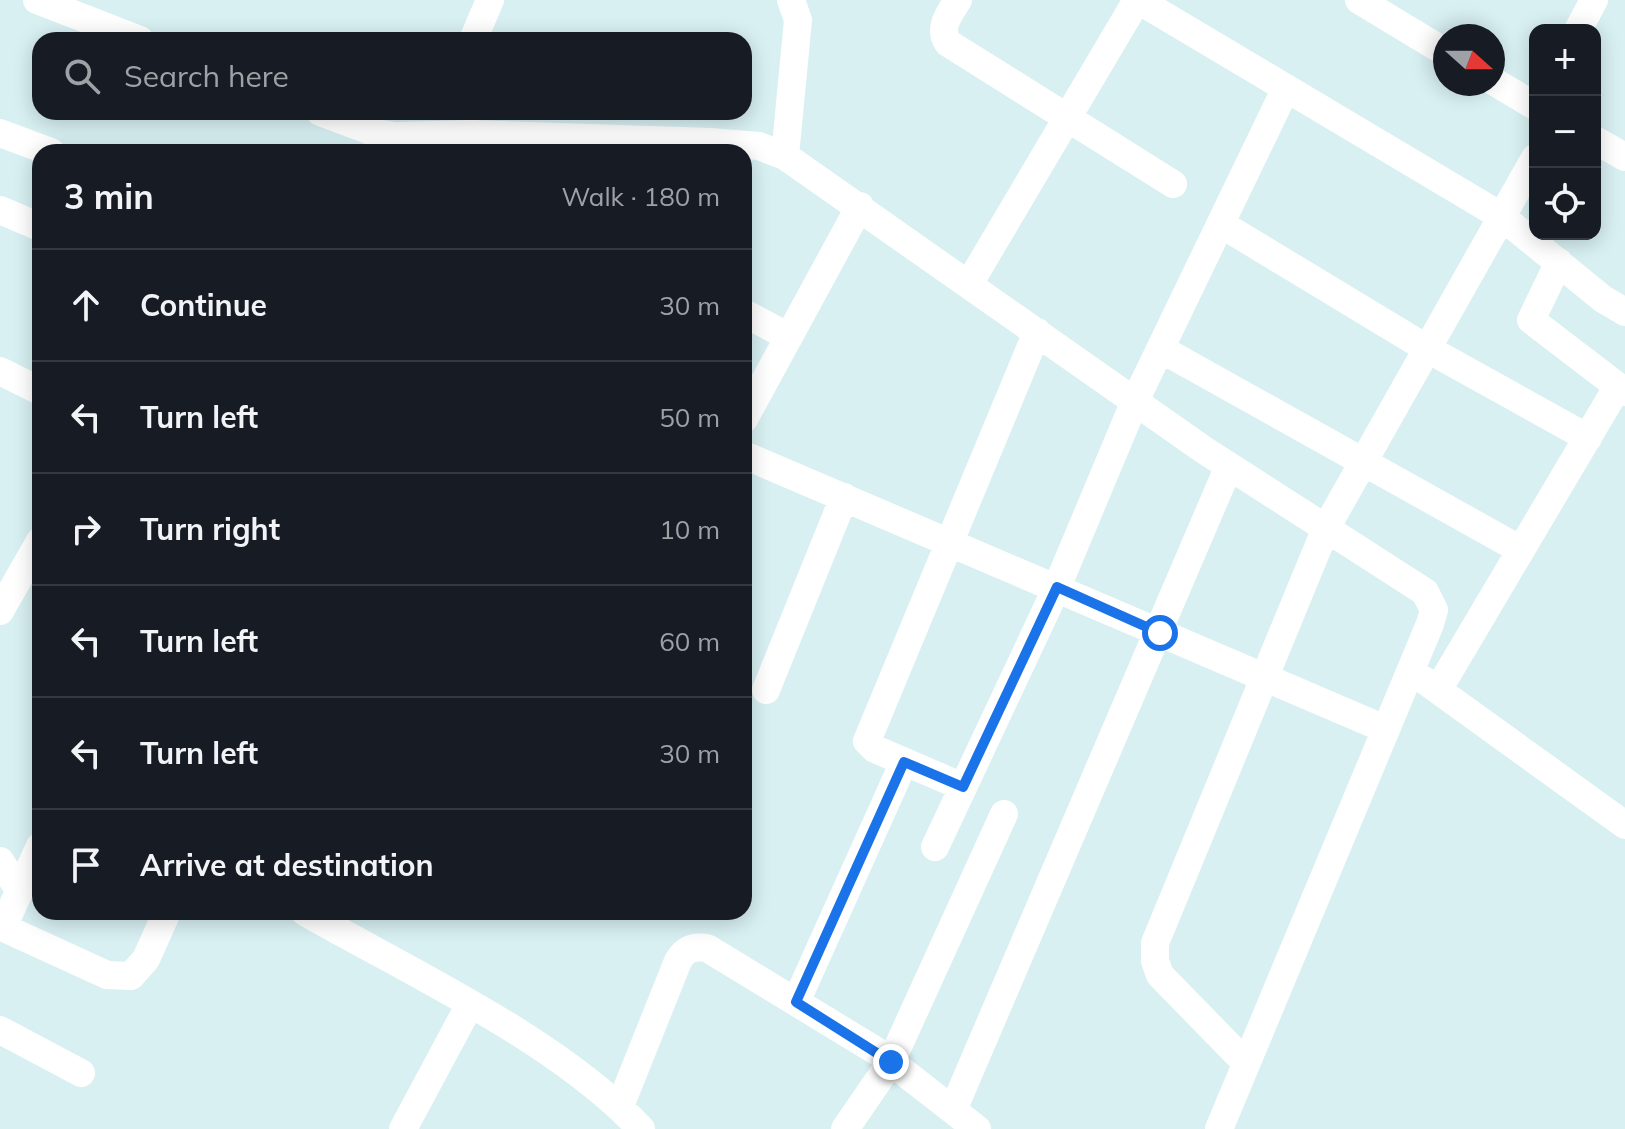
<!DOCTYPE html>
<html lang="en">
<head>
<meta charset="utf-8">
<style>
	:root { --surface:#171b24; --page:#20242c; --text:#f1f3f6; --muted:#9ea1a6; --line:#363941 }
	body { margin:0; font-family:Mulish,sans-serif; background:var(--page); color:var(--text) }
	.controls { position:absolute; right:24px; top:24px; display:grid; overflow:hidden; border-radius:16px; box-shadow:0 4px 20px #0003 }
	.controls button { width:72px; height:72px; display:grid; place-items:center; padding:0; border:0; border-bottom:2px solid var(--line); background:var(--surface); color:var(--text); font:40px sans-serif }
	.compass { position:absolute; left:1433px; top:24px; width:72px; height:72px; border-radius:50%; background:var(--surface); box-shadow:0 4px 20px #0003; rotate:111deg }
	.stop { position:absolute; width:24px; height:24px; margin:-18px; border:6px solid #1a73e8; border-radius:50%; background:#fff }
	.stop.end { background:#1a73e8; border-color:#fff; box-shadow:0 2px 8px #0008 }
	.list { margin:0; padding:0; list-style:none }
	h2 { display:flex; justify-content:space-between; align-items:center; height:104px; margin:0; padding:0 32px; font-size:34px }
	h2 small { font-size:26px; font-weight:400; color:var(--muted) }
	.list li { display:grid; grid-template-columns:52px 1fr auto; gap:24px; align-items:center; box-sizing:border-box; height:112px; padding:0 32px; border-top:2px solid var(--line) }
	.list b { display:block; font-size:30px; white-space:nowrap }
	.list em { font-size:26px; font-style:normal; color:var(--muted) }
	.icon { flex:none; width:44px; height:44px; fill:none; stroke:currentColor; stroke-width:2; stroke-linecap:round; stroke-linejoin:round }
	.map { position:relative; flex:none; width:1625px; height:1129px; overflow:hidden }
	.search { position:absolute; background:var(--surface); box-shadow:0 4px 20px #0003; left:32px; top:32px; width:720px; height:88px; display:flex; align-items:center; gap:20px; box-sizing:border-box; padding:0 28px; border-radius:24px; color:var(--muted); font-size:30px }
	.panel { position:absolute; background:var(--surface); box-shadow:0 4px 20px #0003; left:32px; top:144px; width:720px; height:776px; border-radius:24px }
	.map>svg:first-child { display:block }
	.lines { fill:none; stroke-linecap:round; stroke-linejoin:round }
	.minor { stroke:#fff; stroke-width:28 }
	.route { stroke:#1a73e8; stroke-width:10 }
</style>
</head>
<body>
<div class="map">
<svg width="1625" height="1129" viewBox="0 0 1625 1129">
	<rect width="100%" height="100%" fill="#d8f0f2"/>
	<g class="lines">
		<path class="minor" d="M37,0L140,40
			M958,0C949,14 938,28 948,43L1173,184
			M1138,0L1501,216L1603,299L1625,312
			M1359,0L1445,52
			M1578,30L1594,0
			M473,40L490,0
			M1493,81L1535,106
			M320,112L376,133L395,136L471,134L710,142L759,146L785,156L1204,450L1425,592L1434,610L1430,624L1219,1129
			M0,133L51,152
			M1595,140L1625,157
			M785,156L798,20L791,0
			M0,210L40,227
			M1221,224L1426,348L1588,438
			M1559,262L1531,320L1625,392
			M969,284L1137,0
			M744,313L789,337
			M1161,349L1521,550
			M0,371L40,391
			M744,419L860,206
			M744,455L1385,729
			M0,611L40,541
			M1424,680L1625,825
			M766,690L844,497
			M1438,690L1618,386
			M963,787L875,749L867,741L1037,332
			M935,847L1057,587L1135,401L1286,88
			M0,861L20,891
			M305,912C412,973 559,1041 641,1129
			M0,926L107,975L131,976L146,959L167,912
			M3,927L40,846
			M796,1002L904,762
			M0,1030L81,1073
			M1245,1062L1160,975L1155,961V943L1326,528L1535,158
			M620,1106L678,961C685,949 693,946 707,948L878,1052L977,1129
			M953,1110L1229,466
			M403,1129L469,1006
			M845,1129L891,1062L1004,814"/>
	</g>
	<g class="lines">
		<path class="route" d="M891,1062L796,1002L904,762L963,787L1057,587L1160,633"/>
	</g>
</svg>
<div class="controls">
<button>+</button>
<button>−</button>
<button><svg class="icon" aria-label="locate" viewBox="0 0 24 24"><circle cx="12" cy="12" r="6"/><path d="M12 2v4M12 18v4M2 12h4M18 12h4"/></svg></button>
</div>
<svg class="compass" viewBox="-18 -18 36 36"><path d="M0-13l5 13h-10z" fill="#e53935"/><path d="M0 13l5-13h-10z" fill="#9ea1a6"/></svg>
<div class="stop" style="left:1160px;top:633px"></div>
<div class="stop end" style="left:891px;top:1062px"></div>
<div class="search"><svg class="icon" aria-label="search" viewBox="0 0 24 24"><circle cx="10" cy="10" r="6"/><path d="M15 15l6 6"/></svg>Search here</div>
<section class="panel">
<h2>3 min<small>Walk · 180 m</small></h2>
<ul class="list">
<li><svg class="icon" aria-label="ahead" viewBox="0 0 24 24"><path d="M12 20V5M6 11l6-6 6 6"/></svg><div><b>Continue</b></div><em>30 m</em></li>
<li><svg class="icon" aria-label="left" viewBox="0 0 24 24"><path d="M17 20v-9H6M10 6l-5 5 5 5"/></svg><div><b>Turn left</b></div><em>50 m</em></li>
<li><svg class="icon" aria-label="right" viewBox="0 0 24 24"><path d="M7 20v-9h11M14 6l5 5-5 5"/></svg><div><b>Turn right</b></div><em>10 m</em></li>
<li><svg class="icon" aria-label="left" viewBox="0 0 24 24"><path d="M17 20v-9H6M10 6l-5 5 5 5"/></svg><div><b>Turn left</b></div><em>60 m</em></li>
<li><svg class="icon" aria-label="left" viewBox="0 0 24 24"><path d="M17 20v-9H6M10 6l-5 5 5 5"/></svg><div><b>Turn left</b></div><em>30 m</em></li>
<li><svg class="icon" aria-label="arrive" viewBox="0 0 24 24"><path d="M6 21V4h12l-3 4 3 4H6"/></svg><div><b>Arrive at destination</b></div></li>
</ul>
</section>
</div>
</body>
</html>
